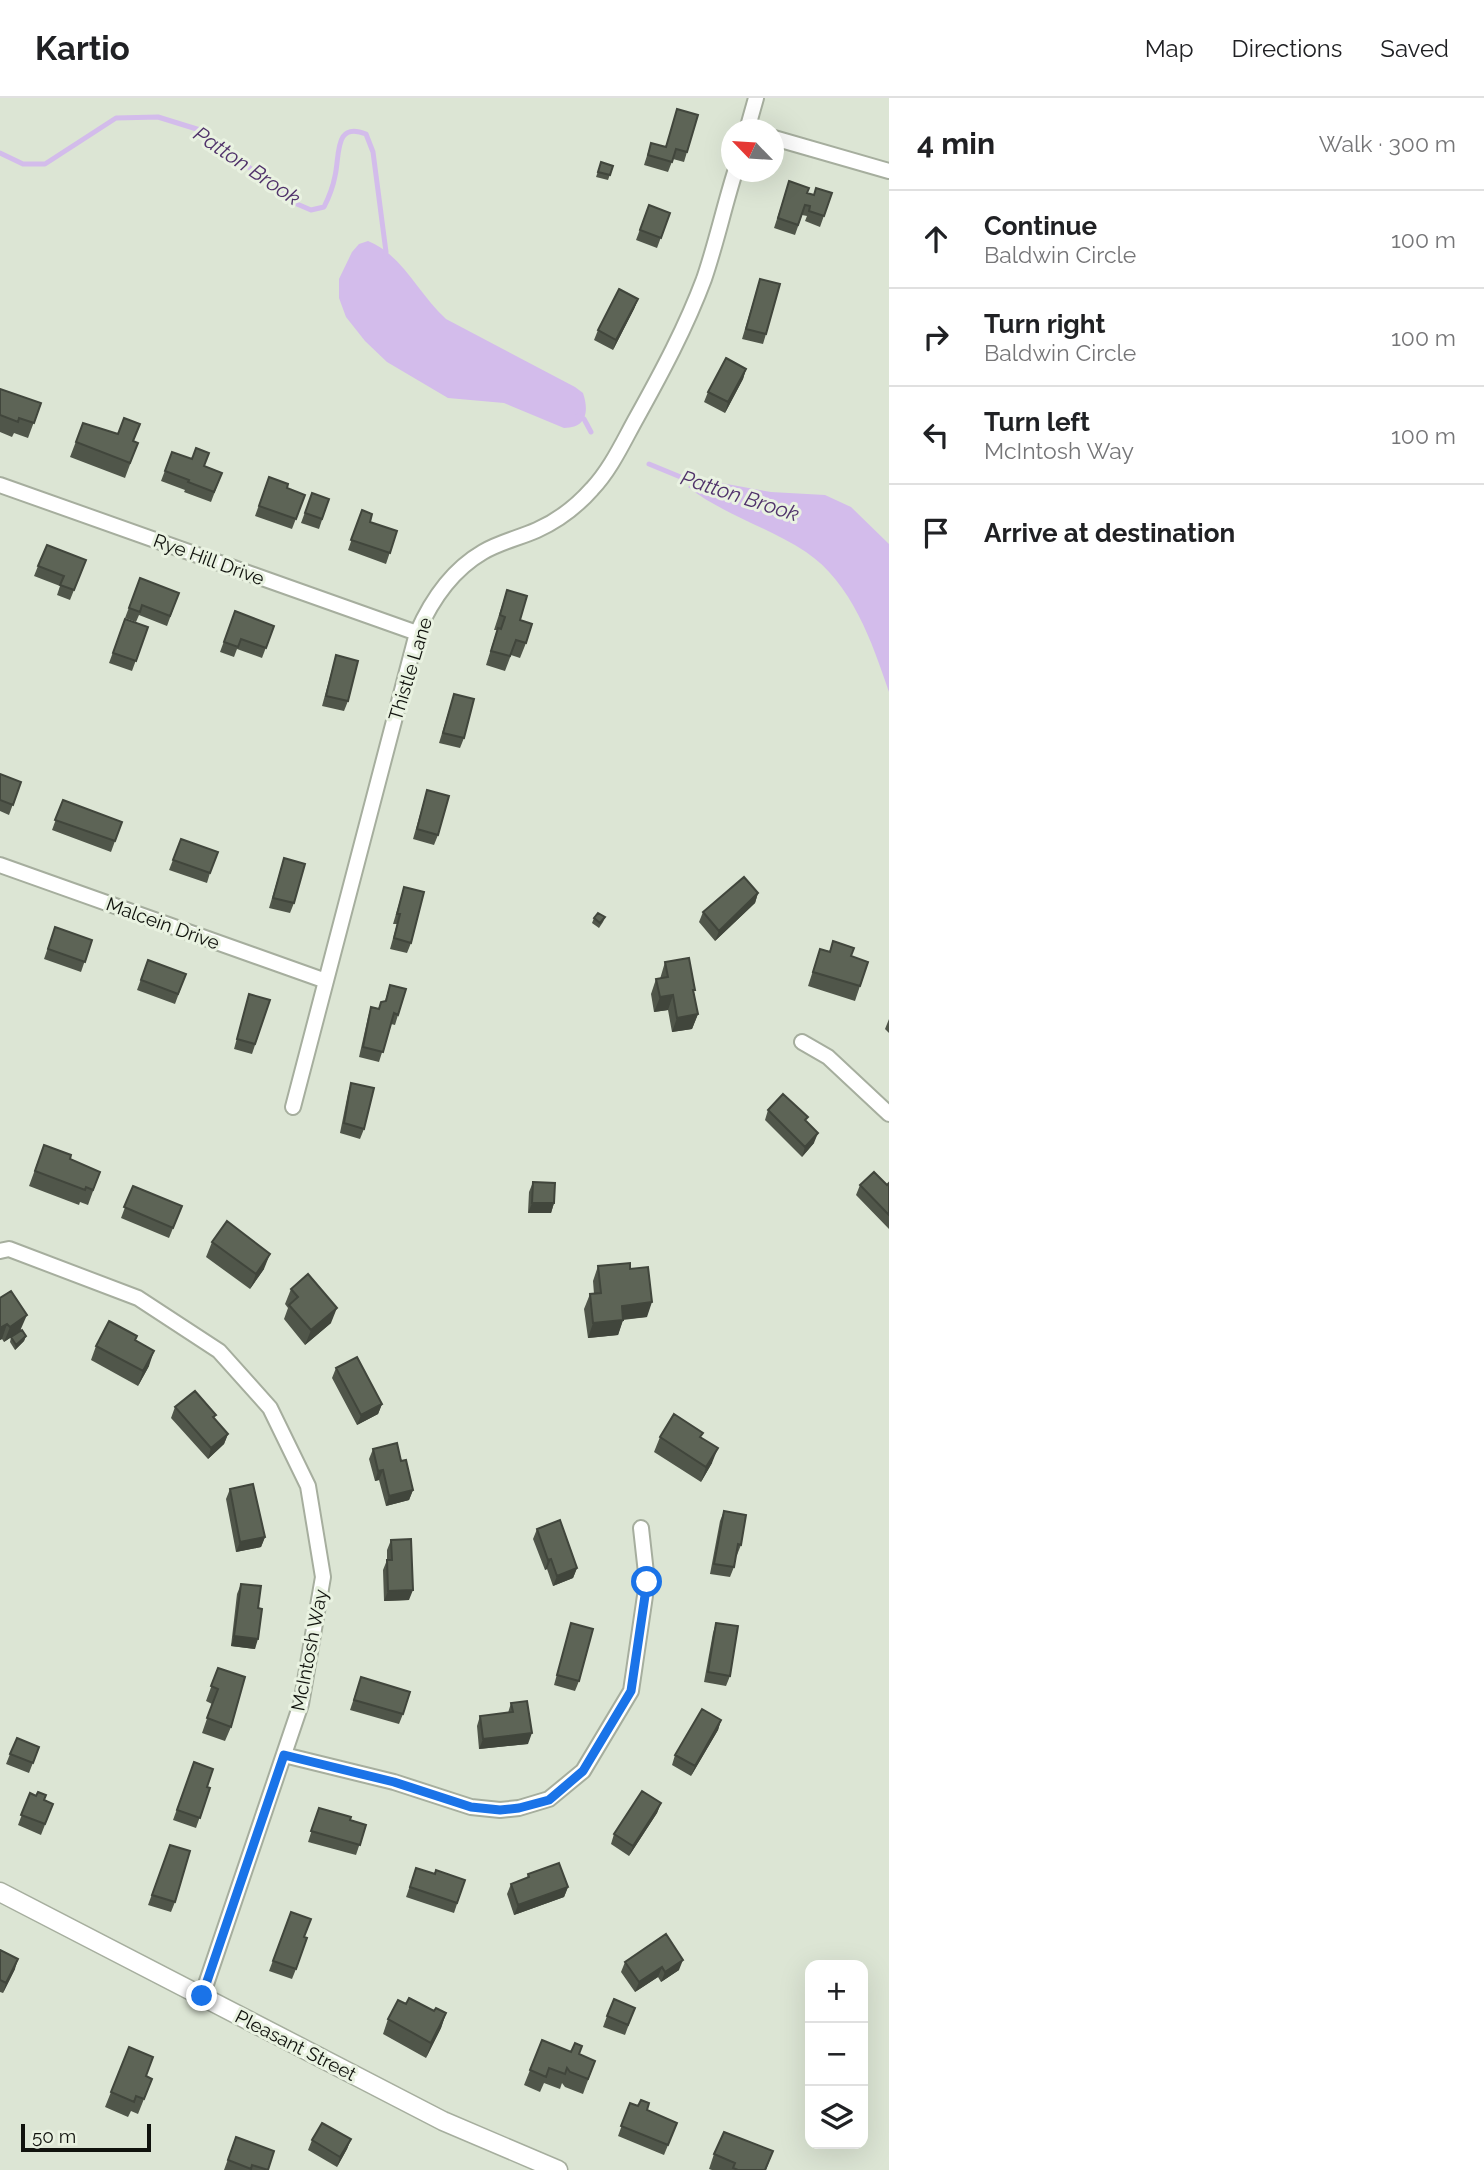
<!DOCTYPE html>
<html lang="en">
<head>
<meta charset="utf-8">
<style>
	:root { --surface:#fff; --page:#f6f6f6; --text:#202124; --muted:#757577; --line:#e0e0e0 }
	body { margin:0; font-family:Raleway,sans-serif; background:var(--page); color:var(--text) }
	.controls { position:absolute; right:21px; bottom:21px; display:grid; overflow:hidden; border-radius:14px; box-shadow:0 7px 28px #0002 }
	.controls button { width:63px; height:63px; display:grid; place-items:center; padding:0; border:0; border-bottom:2px solid var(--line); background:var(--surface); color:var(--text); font:35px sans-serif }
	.compass { position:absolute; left:721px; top:21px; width:63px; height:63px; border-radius:50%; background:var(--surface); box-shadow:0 7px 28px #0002; rotate:295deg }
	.scale { position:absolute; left:21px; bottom:18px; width:130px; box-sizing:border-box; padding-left:7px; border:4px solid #10120d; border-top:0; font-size:19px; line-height:24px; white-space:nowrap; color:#10120d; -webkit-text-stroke:5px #e9f2e1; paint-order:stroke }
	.stop { position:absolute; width:21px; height:21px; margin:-16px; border:5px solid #1a73e8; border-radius:50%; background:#fff }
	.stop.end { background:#1a73e8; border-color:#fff; box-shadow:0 2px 7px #0008 }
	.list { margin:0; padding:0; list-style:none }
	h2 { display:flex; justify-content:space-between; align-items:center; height:91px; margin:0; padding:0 28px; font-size:30px }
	h2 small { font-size:23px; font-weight:400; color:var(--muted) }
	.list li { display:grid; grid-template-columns:46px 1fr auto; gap:21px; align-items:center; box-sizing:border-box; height:98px; padding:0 28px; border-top:2px solid var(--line) }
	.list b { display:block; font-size:26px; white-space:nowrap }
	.list p { margin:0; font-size:23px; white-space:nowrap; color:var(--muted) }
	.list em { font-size:23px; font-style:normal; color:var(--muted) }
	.icon { flex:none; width:38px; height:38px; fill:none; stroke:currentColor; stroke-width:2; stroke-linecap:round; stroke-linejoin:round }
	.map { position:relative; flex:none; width:889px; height:2072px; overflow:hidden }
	header { display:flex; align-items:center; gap:42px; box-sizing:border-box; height:98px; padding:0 35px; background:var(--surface); border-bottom:2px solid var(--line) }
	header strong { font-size:33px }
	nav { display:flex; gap:38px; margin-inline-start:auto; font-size:24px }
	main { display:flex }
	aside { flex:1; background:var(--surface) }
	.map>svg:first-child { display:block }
	.water { fill:#d3bceb }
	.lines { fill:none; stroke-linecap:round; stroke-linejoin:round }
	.stream { stroke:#d3bceb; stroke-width:5 }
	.minor-casing { stroke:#a6ae9e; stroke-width:18 }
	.tertiary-casing { stroke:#a6ae9e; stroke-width:21 }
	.minor { stroke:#fff; stroke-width:14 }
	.tertiary { stroke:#fff; stroke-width:18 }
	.wall { fill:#50564a }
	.shaded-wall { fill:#41463c }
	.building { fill:#5d6456; stroke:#41463c; stroke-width:2 }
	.route { stroke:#1a73e8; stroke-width:9 }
	.labels { text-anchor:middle; stroke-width:6; stroke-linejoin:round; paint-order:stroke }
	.street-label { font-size:19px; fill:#10120d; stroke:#e9f2e1 }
	.water-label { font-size:21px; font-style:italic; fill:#50326b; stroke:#e9f2e1 }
</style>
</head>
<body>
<header>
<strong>Kartio</strong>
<nav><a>Map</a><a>Directions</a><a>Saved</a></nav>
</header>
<main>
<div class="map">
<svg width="889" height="2072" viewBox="0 0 889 2072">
	<rect width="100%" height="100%" fill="#dce5d4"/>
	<path class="water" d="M368,143C403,157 419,197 446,221L575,289L583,295C589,313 587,330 564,330L504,305L448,300L387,264L365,243L346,219L339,200V181L352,154L359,146Z
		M699,381L771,394L825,397L851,409L889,446V594C872,544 852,485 806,454C768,429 724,417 688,389Z"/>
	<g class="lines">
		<path class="stream" d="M0,55L23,66H45L116,20L158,19L200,32L297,106L311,112L324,109C329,99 333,89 335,78C340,57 334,23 366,36L373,54L386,154L385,159
			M578,318L584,321L591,334
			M649,366L700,387"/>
		<defs>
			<path id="minor" d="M747,32L756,0
				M774,40L889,73
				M0,387L417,535
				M0,767L326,883
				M802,944L828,959L889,1016
				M293,1009L417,535C431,503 452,472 483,454C500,444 519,440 537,432C557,423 577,408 592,391C611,371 623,344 637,319C662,274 686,229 704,181C716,146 724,109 735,74
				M0,1153L9,1151L138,1200L219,1253L270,1310L308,1388L323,1479L301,1606L202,1898
				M284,1657L394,1684L471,1709L500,1712L519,1710L549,1701L583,1673L631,1593L647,1484L641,1430"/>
			<path id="tertiary" d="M0,1794L443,2023L558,2072"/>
		</defs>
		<use href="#minor" class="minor-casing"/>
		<use href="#tertiary" class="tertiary-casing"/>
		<use href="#minor" class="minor"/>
		<use href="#tertiary" class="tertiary"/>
	</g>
	<path class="wall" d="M677,11L687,54L684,64L673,61L668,74L644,67L651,45L666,49Z
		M601,64L613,68L608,82L596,79Z
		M786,93L807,95L814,97L832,95L820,129L805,123L807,118L802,117L795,137L774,130Z
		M649,107L670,115L657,150L636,142Z
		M760,181L766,236L763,246L742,241Z
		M638,201L634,211L613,252L594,242L598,232Z
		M746,271L743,281L725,315L704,304L708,294Z
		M0,291L41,305L28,340L14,335L12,339L0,334Z
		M83,325L138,345L125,380L70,359Z
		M172,354L222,375L211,404L184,394L185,392L161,383Z
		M269,379L287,390L305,397L292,431L255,418Z
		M312,395L329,401L319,431L301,425Z
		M362,412L370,424L397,433L386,466L348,452Z
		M86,462L70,502L57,497L60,488L34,478L38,468Z
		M140,480L179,495L167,528L139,517L136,524L125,520Z
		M507,492L520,522L526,545L520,560L511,557L505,573L486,567L497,532H494Z
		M235,513L274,528L262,560L237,551L234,559L220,554Z
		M125,521L148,529L132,573L109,565Z
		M336,557L348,603L344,613L322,608Z
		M454,596L464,640L460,650L439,645Z
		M0,676L21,684L9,717L0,713Z
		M427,692L438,737L434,747L413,741Z
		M63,702L122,724L111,754L52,732Z
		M181,741L210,775L207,785L169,772Z
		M284,760L294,805L290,815L269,810Z
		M404,789L411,845L407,855L390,851L397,826H393Z
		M758,795L755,805L715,843L699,824L703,814Z
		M605,819L603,824L599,830L592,825L594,820Z
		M55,829L92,842L81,874L44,861Z
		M820,851L851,858L860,888L855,903L808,888Z
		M148,862L186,876L175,906L137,892Z
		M665,864L694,895L698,916L692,931L672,934L668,912L654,914L651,896L656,881H660Z
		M390,887L398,917L395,927L391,926L379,964L359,959L368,919L371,909L379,911L385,903Z
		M249,896L270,902L252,956L234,951Z
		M889,921V935L885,931Z
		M351,985L364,1031L360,1041L340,1035L348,995Z
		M768,1012L806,1024L814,1045L802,1059L765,1022Z
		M44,1047L70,1061L100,1074L88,1107L80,1104L79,1107L29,1088Z
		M533,1084L554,1105L551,1115H528L529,1094Z
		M889,1085V1131L856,1097L860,1087H887Z
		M133,1088L178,1118L169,1140L121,1120Z
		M212,1144L264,1171L250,1191L206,1159Z
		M598,1168L647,1219L623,1222L618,1237L588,1240L584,1211L590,1196H594L593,1183Z
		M291,1191L331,1225L305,1247L284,1221L288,1210L285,1206Z
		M0,1200L21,1232L20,1233L26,1238L24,1243L15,1252L10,1244L11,1239L13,1238L4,1244L2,1241L0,1242Z
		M137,1238L135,1243L149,1268L138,1288L91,1262L96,1248Z
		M336,1270L382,1306L378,1316L357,1327L332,1280Z
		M175,1309L216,1317L214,1320L228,1336L224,1346L208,1361L171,1320Z
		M660,1339L701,1340L712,1365L701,1384L654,1354Z
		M373,1351L401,1363L413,1392L409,1402L386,1408L379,1382L375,1383L369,1361Z
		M230,1391L265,1439L261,1449L236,1454L226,1401Z
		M724,1413L741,1447L737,1457H736L734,1469L730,1479L710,1476L720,1423Z
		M537,1431L577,1470L573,1480L553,1488L547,1471L545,1472L533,1441Z
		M391,1442L409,1502L384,1503L383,1472L387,1462V1452Z
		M241,1486L258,1510L255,1551L231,1548L237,1496Z
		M571,1525L579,1583L575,1593L554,1587Z
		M716,1525L730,1578L726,1588L704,1584L713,1535Z
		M218,1570L231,1629L225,1643L202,1635L212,1606L206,1603Z
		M361,1579L403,1616L399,1626L350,1612Z
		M511,1605L528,1646L479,1651L477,1628L480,1618L508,1615Z
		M721,1622L718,1632L691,1678L672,1667L675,1657Z
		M39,1649L29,1675L6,1666L10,1656Z
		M194,1664L207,1689L210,1690L196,1730L173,1722Z
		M30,1695L53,1706L41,1737L18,1727Z
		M661,1705L657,1715L629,1758L611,1746L614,1736Z
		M319,1710L350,1722L366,1727L356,1757L308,1744Z
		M170,1747L175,1804L171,1814L148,1807Z
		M416,1770L435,1776L465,1782L454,1815L406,1799Z
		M528,1776L568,1789L564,1799L514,1817L507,1796L511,1786L527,1780Z
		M291,1814L296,1871L292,1881L269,1873Z
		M0,1852L15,1871L3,1895L0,1894Z
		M625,1864L679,1872L661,1884L658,1879L635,1894L621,1874Z
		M406,1906L446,1915L441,1930L426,1960L383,1936L388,1921Z
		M635,1910L625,1937L603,1929L607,1918Z
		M571,1954L595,1963L583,1996L565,1989L562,1985L560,1991L544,1985L540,1994L524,1987L530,1972Z
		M146,1978L152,1981L138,2016L131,2013L128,2019L105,2009L111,1994Z
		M630,2005L677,2025L664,2057L618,2038Z
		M236,2039L268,2072H224Z
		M351,2041L347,2051L337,2069L308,2052L312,2042Z
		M773,2053L766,2072H712L709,2071L714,2056Z"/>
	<path class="shaded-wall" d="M638,201L634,211L613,252L616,242Z
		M746,271L743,281L725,315L728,304Z
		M758,795L755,805L715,843L719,833Z
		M673,897L668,912L654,914L660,899Z
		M698,916L692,931L672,934L677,920Z
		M818,1035L814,1045L802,1059L805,1049Z
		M532,1105H554L551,1115H528Z
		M270,1156L264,1171L250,1191L256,1176Z
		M652,1204L647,1219L616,1222L622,1208Z
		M337,1210L331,1225L305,1247L311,1232Z
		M27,1217L20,1233L4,1244L10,1229Z
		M623,1222L618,1237L588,1240L593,1225Z
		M7,1226L2,1241L0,1242V1230Z
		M26,1238L24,1243L15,1252L16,1247Z
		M154,1253L149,1268L138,1288L143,1273Z
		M382,1306L378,1316L357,1327L361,1317Z
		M228,1336L224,1346L208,1361L211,1350Z
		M718,1350L712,1365L701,1384L706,1369Z
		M383,1372L379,1382L375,1383L378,1373Z
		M413,1392L409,1402L386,1408L389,1398Z
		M265,1439L261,1449L236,1454L240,1444Z
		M551,1461L547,1471L545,1472L548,1462Z
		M577,1470L573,1480L553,1488L557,1478Z
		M413,1492L409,1502L384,1503L388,1493Z
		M234,1538L258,1541L255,1551L231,1548Z
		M721,1622L718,1632L691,1678L695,1668Z
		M532,1635L528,1646L479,1651L483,1641Z
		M661,1705L657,1715L629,1758L633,1748Z
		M568,1789L564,1799L514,1817L518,1807Z
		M18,1861L15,1871L3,1895L6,1885Z
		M683,1862L679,1872L661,1884L665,1874Z
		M662,1869L658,1879L635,1894L639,1884Z
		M446,1915L441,1930L426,1960L431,1945Z
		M351,2041L347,2051L337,2069L340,2059Z"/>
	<path class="building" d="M677,11L698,17L687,54L676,51L672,64L648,57L651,45L666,49Z
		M601,64L613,68L610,77L598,74Z
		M789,83L809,90L807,95L814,97L816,90L832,95L824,118L809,113L810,108L805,107L798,127L778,120Z
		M649,107L670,115L661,140L640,132Z
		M760,181L780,186L766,236L746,231Z
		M619,191L638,201L616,242L598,232Z
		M726,260L746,271L728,304L708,294Z
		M0,291L41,305L34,325L19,320L18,324L0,317Z
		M124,320L140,326L133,343L138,345L130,365L76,344L83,325L118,336Z
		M196,350L209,355L204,368L222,375L214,394L188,384L189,382L165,373L172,354L192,361Z
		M269,379L288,386L287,390L305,397L296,421L259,408Z
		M312,395L329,401L322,421L305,415Z
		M362,412L372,416L370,424L397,433L390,455L351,442Z
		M47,447L86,462L74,492L60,487L64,478L38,468Z
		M140,480L179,495L170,518L142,507L140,514L129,510Z
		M507,492L527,498L520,522L532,526L526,545L516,542L510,558L491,553L498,530L501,531L505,519L500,517Z
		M235,513L274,528L266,550L241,541L238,549L224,544Z
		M125,521L148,529L136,563L113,555Z
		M336,557L358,563L348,603L326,598Z
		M454,596L474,601L464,640L443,635Z
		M0,676L21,684L13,707L0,702Z
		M427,692L449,698L438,737L417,731Z
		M63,702L122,724L115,743L55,722Z
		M181,741L218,754L210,775L173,762Z
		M284,760L305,766L294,805L273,800Z
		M744,779L758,795L719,833L703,814Z
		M404,789L424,794L411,845L394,840L400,816H397Z
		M598,815L605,819L600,825L594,820Z
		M55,829L92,842L85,864L48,851Z
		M833,843L854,850L851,858L868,864L860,888L813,874L820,851L830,854Z
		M689,860L695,892H693L698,916L677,920L673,897L660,899L656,881L668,879L665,864Z
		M148,862L186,876L178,896L141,882Z
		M390,887L406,891L398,917L394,915L383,954L363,949L371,909L379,911L381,904L386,903Z
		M249,896L270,902L255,946L237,941Z
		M351,985L374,990L364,1031L344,1025Z
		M783,996L808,1019L805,1022L818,1035L805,1049L768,1012Z
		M44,1047L71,1057L70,1061L100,1074L93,1092L86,1089L85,1092L35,1073Z
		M874,1074L887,1087L889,1085V1117L860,1087Z
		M533,1084L555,1085L554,1105H532Z
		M133,1088L182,1108L173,1130L124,1109Z
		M227,1123L270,1156L256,1176L212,1144Z
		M630,1165V1171L648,1169L652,1204L622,1208L623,1222L593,1225L590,1196L601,1195L598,1168Z
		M308,1176L337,1210L311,1232L289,1207L298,1199L291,1191Z
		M11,1193L27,1217L10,1229L7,1226L0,1230V1200Z
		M109,1223L137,1238L135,1242L154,1253L143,1273L96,1248Z
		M22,1232L26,1238L16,1247L11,1239Z
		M357,1259L382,1306L361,1317L336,1270Z
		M195,1293L216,1317L213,1319L228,1336L211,1350L175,1309Z
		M674,1316L703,1335L700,1339L718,1350L706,1369L660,1339Z
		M397,1345L401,1363L406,1362L413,1392L389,1398L383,1372L378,1373L373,1351Z
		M253,1386L265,1439L240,1444L230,1391Z
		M724,1413L746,1417L741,1447L738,1446L734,1469L714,1466Z
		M560,1422L577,1470L557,1478L551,1461L548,1462L537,1431Z
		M411,1441L413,1492L388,1493L387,1462H392L391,1442Z
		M241,1486L261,1488L258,1510L262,1511L258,1541L234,1538Z
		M571,1525L593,1531L579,1583L557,1577Z
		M716,1525L738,1528L730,1578L708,1574Z
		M218,1570L245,1579L231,1629L207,1620L218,1591L211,1588Z
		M361,1579L410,1594L403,1616L354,1602Z
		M527,1603L532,1635L483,1641L480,1618L513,1614L511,1605Z
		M702,1611L721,1622L695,1668L675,1657Z
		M17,1640L39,1649L33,1665L10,1656Z
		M194,1664L213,1671L207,1689L210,1690L200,1720L177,1712Z
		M642,1693L661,1705L633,1748L614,1736Z
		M38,1694L46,1697L44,1702L53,1706L45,1726L21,1717L30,1695L36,1698Z
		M319,1710L351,1719L350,1722L366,1727L360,1747L311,1733Z
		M170,1747L190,1753L175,1804L152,1797Z
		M559,1765L568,1789L518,1807L511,1786L529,1779L528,1776Z
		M416,1770L435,1776L436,1772L465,1782L457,1805L410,1789Z
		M291,1814L311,1821L304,1839L307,1840L296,1871L273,1863Z
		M666,1836L683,1862L665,1874L662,1869L639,1884L625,1864Z
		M0,1852L18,1861L6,1885L0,1882Z
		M409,1900L434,1913L436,1910L446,1915L431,1945L388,1921L398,1902L406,1906Z
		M614,1901L635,1910L628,1927L607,1918Z
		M542,1942L571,1954L575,1945L582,1948L579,1956L595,1963L588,1981L570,1974L567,1970L565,1976L549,1970L546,1979L530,1972Z
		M129,1949L153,1959L146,1978L152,1981L144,2001L136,1998L134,2004L111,1994Z
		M641,2002L649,2005L647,2012L677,2025L668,2047L621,2028L630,2005L638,2008Z
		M322,2025L351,2041L340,2059L312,2042Z
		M724,2034L773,2053L765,2072H738L733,2070L735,2065L714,2056Z
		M236,2039L274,2053L268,2072L252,2067L251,2071L228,2062Z"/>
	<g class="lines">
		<path class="route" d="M202,1898L284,1657L394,1684L471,1709L500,1712L519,1710L549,1702L583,1673L631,1593L647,1484"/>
	</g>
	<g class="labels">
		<g class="street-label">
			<text transform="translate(209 461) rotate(20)" y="7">Rye Hill Drive</text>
			<text transform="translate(410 571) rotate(-73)" y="7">Thistle Lane</text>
			<text transform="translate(163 825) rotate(20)" y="7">Malcein Drive</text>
			<text transform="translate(309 1552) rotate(-79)" y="7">McIntosh Way</text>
			<text transform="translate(296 1947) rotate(27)" y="7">Pleasant Street</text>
		</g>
		<g class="water-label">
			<text transform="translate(247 68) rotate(34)" y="7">Patton Brook</text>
			<text transform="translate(740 398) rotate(18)" y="7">Patton Brook</text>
		</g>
	</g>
</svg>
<div class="controls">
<button>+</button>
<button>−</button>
<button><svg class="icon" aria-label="layers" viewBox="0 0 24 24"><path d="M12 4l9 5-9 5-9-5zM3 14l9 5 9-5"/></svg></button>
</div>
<svg class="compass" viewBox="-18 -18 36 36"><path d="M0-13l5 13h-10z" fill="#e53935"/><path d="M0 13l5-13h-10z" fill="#757577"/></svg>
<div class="scale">50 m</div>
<div class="stop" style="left:647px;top:1484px"></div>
<div class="stop end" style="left:202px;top:1898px"></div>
</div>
<aside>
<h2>4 min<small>Walk · 300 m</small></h2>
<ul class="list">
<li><svg class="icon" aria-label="ahead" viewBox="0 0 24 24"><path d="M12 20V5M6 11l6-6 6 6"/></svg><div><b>Continue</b><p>Baldwin Circle</p></div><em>100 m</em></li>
<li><svg class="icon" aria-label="right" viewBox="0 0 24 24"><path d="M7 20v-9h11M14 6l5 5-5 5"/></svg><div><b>Turn right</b><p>Baldwin Circle</p></div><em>100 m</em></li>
<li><svg class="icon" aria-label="left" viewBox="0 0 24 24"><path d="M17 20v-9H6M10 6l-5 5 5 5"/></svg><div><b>Turn left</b><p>McIntosh Way</p></div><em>100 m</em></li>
<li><svg class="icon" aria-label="arrive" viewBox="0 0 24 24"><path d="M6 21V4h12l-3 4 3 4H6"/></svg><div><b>Arrive at destination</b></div></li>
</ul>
</aside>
</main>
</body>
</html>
